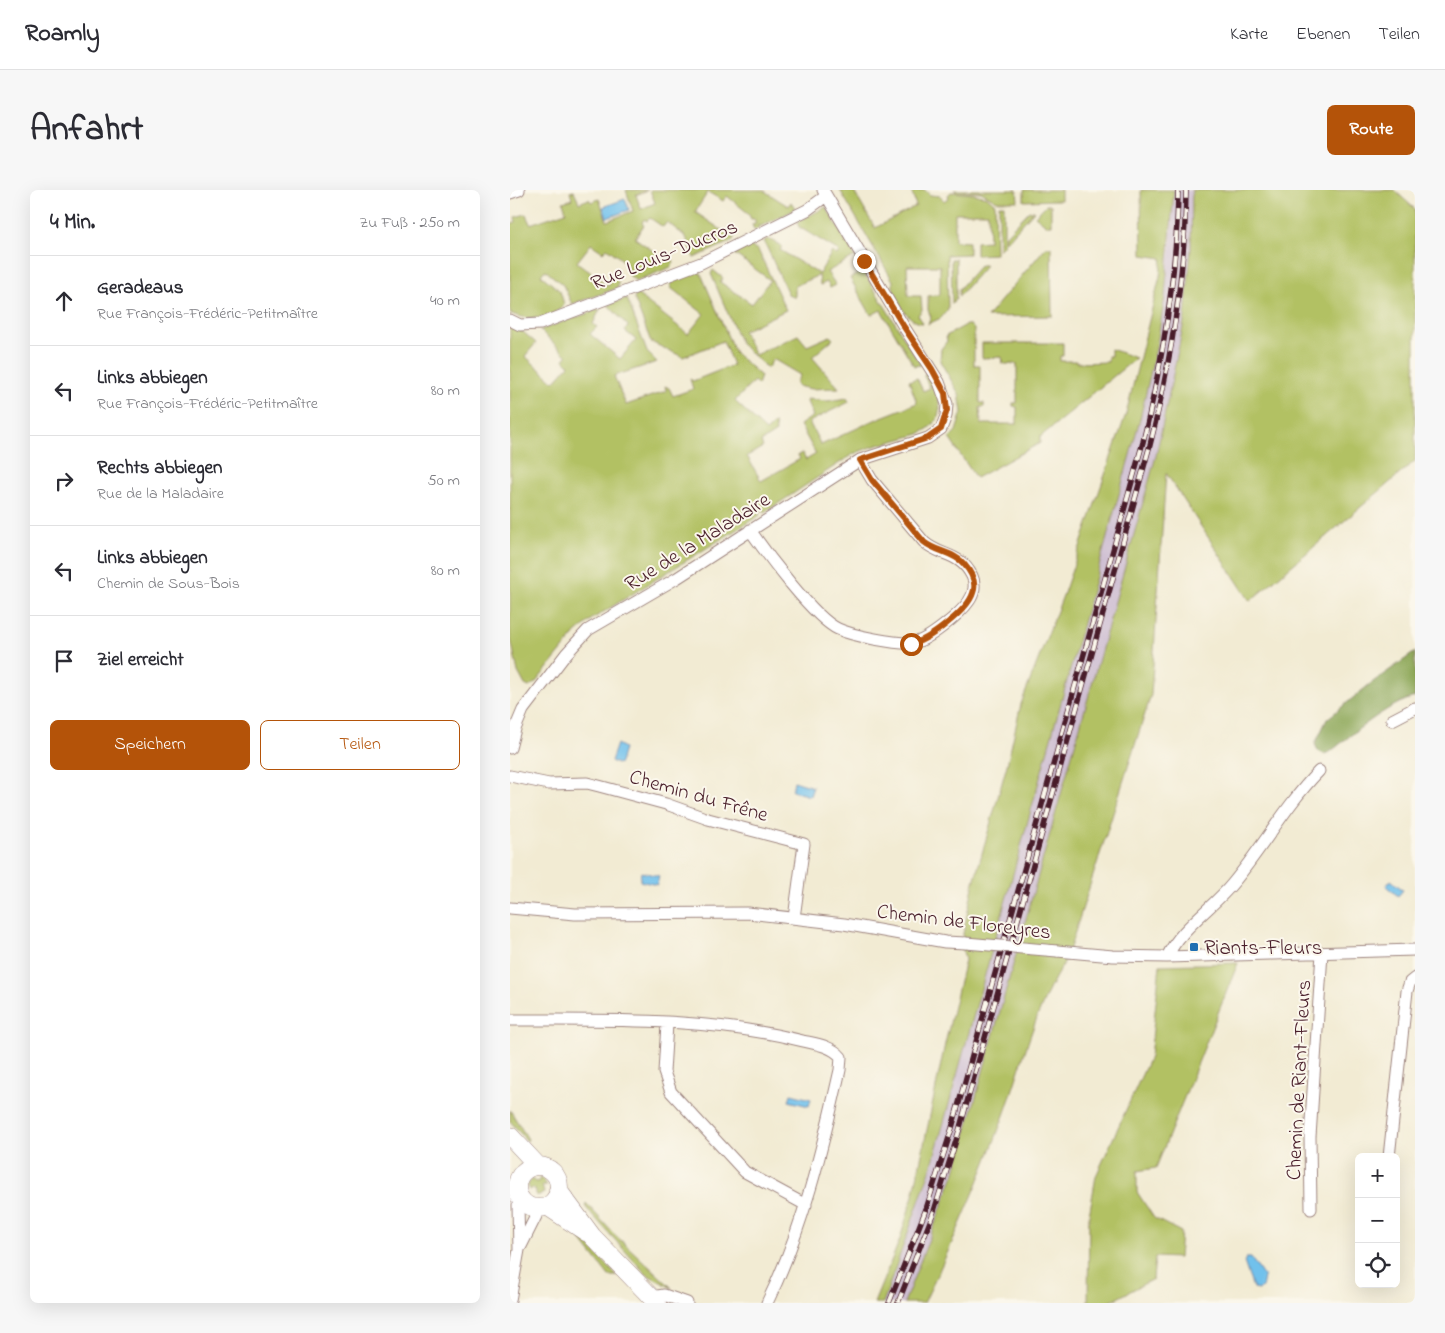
<!DOCTYPE html>
<html lang="de">
<head>
<meta charset="utf-8">
<style>
	:root { --surface:#fff; --page:#f7f7f7; --text:#2b2b33; --muted:#7c7c81; --line:#e1e1e2; --accent:#b45309 }
	body { margin:0; font-family:"Indie Flower",sans-serif; background:var(--page); color:var(--text) }
	.controls { position:absolute; right:15px; bottom:15px; display:grid; overflow:hidden; border-radius:8px; box-shadow:0 5px 20px #0002 }
	.controls button { width:45px; height:45px; display:grid; place-items:center; padding:0; border:0; border-bottom:1px solid var(--line); background:var(--surface); color:var(--text); font:25px sans-serif }
	.stop { position:absolute; width:15px; height:15px; margin:-11px; border:4px solid #b45309; border-radius:50%; background:#fff }
	.stop.end { background:#b45309; border-color:#fff; box-shadow:0 1px 5px #0008 }
	.list { margin:0; padding:0; list-style:none }
	h2 { display:flex; justify-content:space-between; align-items:center; height:65px; margin:0; padding:0 20px; font-size:21px }
	h2 small { font-size:16px; font-weight:400; color:var(--muted) }
	.list li { display:grid; grid-template-columns:32px 1fr auto; gap:15px; align-items:center; box-sizing:border-box; height:90px; padding:0 20px; border-top:1px solid var(--line) }
	.list b { display:block; font-size:19px; white-space:nowrap }
	.list p { margin:0; font-size:16px; white-space:nowrap; color:var(--muted) }
	.list em { font-size:16px; font-style:normal; color:var(--muted) }
	.actions { display:flex; gap:10px; padding:15px 20px }
	.actions a { flex:1; padding:11px 0; border:1px solid var(--accent); border-radius:8px; text-align:center; font-size:18px; color:var(--accent) }
	.actions .main { background:var(--accent); color:#fff }
	.icon { flex:none; width:28px; height:28px; fill:none; stroke:currentColor; stroke-width:2; stroke-linecap:round; stroke-linejoin:round }
	.map { position:relative; flex:none; width:905px; height:1113px; overflow:hidden; border-radius:8px }
	header { display:flex; align-items:center; gap:30px; box-sizing:border-box; height:70px; padding:0 25px; background:var(--surface); border-bottom:1px solid var(--line) }
	header strong { font-size:24px }
	nav { display:flex; gap:28px; margin-inline-start:auto; font-size:18px }
	.intro { display:flex; align-items:center; justify-content:space-between; box-sizing:border-box; height:120px; padding:0 30px }
	h1 { margin:0; font-size:35px }
	.button { padding:12px 22px; border-radius:8px; background:var(--accent); color:#fff; font-size:18px; font-weight:700 }
	main { display:flex; gap:30px; padding:0 30px }
	aside { flex:1; background:var(--surface); border-radius:8px; box-shadow:0 5px 20px #0002 }
	.map>svg:first-child { display:block }
	.industrial { fill:#cebed2 }
	.green { fill:#b2c163; stroke:#7e7047 }
	.forest { fill:#8da759; stroke:#6c6342 }
	.water { fill:#71c1ec; stroke:#5e708c }
	.lines { fill:none; stroke-linecap:round; stroke-linejoin:round }
	.minor-casing { stroke:#9e857f; stroke-width:13 }
	.primary-casing { stroke:#9e857f; stroke-width:19 }
	.minor { stroke:#fff; stroke-width:11 }
	.primary { stroke:#fff; stroke-width:18 }
	.rail-casing { stroke:#4a1f2b; stroke-width:5.5 }
	.rail { stroke:#fbf7ec; stroke-width:4; stroke-dasharray:11; stroke-linecap:butt }
	.minor-bridge-casing { stroke:#9e857f; stroke-width:13; stroke-linecap:butt }
	.minor-bridge { stroke:#fff; stroke-width:11 }
	.route { stroke:#b45309; stroke-width:6 }
	.poi-dot { fill:#1f6fb2; stroke:#fbf7ec; stroke-width:2 }
	.labels { text-anchor:middle; stroke-width:4; stroke-linejoin:round; paint-order:stroke }
	.street-label { font-size:21px; fill:#4a1f2b; stroke:#fbf7ec }
	.poi-label { font-size:21px; fill:#4a1f2b; stroke:#fbf7ec; text-anchor:start }
</style>
</head>
<body>
<header>
<strong>Roamly</strong>
<nav><a>Karte</a><a>Ebenen</a><a>Teilen</a></nav>
</header>
<div class="intro"><h1>Anfahrt</h1><a class="button">Route</a></div>
<main>
<aside>
<h2>4 Min.<small>Zu Fuß · 250 m</small></h2>
<ul class="list">
<li><svg class="icon" aria-label="ahead" viewBox="0 0 24 24"><path d="M12 20V5M6 11l6-6 6 6"/></svg><div><b>Geradeaus</b><p>Rue François-Frédéric-Petitmaître</p></div><em>40 m</em></li>
<li><svg class="icon" aria-label="left" viewBox="0 0 24 24"><path d="M17 20v-9H6M10 6l-5 5 5 5"/></svg><div><b>Links abbiegen</b><p>Rue François-Frédéric-Petitmaître</p></div><em>80 m</em></li>
<li><svg class="icon" aria-label="right" viewBox="0 0 24 24"><path d="M7 20v-9h11M14 6l5 5-5 5"/></svg><div><b>Rechts abbiegen</b><p>Rue de la Maladaire</p></div><em>50 m</em></li>
<li><svg class="icon" aria-label="left" viewBox="0 0 24 24"><path d="M17 20v-9H6M10 6l-5 5 5 5"/></svg><div><b>Links abbiegen</b><p>Chemin de Sous-Bois</p></div><em>80 m</em></li>
<li><svg class="icon" aria-label="arrive" viewBox="0 0 24 24"><path d="M6 21V4h12l-3 4 3 4H6"/></svg><div><b>Ziel erreicht</b></div></li>
</ul>
<div class="actions"><a class="main">Speichern</a><a>Teilen</a></div>
</aside>
<div class="map">
<svg width="905" height="1113" viewBox="0 0 905 1113">
	<rect width="100%" height="100%" fill="#fbf7ec"/>
	<filter id="ink" filterUnits="userSpaceOnUse"><feTurbulence type="fractalNoise" baseFrequency=".02" numOctaves="2"/><feDisplacementMap in="SourceGraphic" scale="10" xChannelSelector="R" yChannelSelector="G"/><feConvolveMatrix kernelMatrix="1 2 1 2 8 2 1 2 1" color-interpolation-filters="sRGB"/></filter>
	<filter id="wash" filterUnits="userSpaceOnUse"><feTurbulence type="fractalNoise" baseFrequency=".0096" numOctaves="4" result="noise"/><feDisplacementMap in="SourceGraphic" scale="20" xChannelSelector="R" yChannelSelector="G"/><feGaussianBlur stdDeviation="1.12" result="paint"/><feColorMatrix in="noise" values="0 0 0 0 0 0 0 0 0 0 0 0 0 0 0 0 0 1.4 0 .05"/><feComposite in="paint" operator="in"/></filter>
	<g filter="url(#wash)">
		<rect width="100%" height="100%" fill="#f2ebd3"/>
		<path class="industrial" d="M664,0H682L681,59L675,127L646,267L444,985L394,1113H373L422,975L630,229L647,154L660,62Z"/>
		<path class="green" d="M116,0H138L126,5L131,19L145,13L140,0H253L278,16L281,12L285,18L282,21L251,36L248,35L249,38L244,40L242,34H245V29H241L238,23L217,6L213,11L198,2L185,22L219,45L222,41L224,48L222,51L184,68L176,47L157,32L153,37L140,28L137,31L134,29L132,33L134,35L125,48L159,72L161,68L164,72L161,77L126,91L120,86L115,72L97,58L93,62L81,54L67,72L98,96L108,83V98L62,114L53,95L35,80L31,85L50,101L54,114C44,130 15,131 0,123V34L6,32L5,27L16,24L20,34L56,22L53,12L62,9L60,2L64,1L69,13L79,9L81,12L89,9L97,31L123,21Z
			M330,0H343L365,38L406,16L401,0H415L420,5L430,6L434,11L439,7L438,5L441,2L464,4L477,7L485,14L486,64L466,65V52L479,51L478,23H445V51L459,52V64L437,65L438,119L431,128L418,134L421,127L418,120V106L430,105V76H397L398,106H411L412,120L408,125L413,133C398,134 381,104 383,91Z
			M444,0H507L508,11H487L471,2H446Z
			M514,0H551V10L514,11Z
			M631,0H664L655,106L647,154L630,229L422,975L373,1113H364L390,1049L404,1002L435,854L455,770L451,753L464,692L497,575L511,514L554,403L616,224L650,86L652,68L632,65Z
			M682,0H884L905,19V271L740,411L656,283L641,505L556,770C525,816 512,876 493,928C470,991 443,1052 414,1113H394L444,985L646,266L675,127L681,59Z
			M489,15H494V54L489,60Z
			M536,15H541V35H536L525,26Z
			M316,17L345,66L317,82L326,95L320,98L317,92L310,95L309,85L285,96V108L278,104L254,51L258,49L272,56L270,60L309,84L322,62L327,65L329,61L289,37L287,32Z
			M519,21H524L496,52V45Z
			M240,56L248,60L276,120L233,141L245,165L288,145L297,156L320,146L323,149L302,167L329,198L301,199L287,196L286,193L290,185L263,169L258,178L255,176L231,154L201,84L203,80L213,88L210,92L242,114L260,90L223,63Z
			M536,57H541L542,126L477,127Z
			M441,69H446V108L442,114Z
			M470,75H476L449,106V99Z
			M189,79L225,163L251,186L248,195L244,191L225,211L256,241L265,233L266,242L251,252L253,257L237,266L251,291L290,269L288,265L292,263L296,270L306,264L290,235L303,226L296,209L317,211L337,208L339,212L299,232L311,255L369,228L407,213L399,191L407,188L413,201L420,198L414,186L416,182L428,205L430,218L427,230L419,238L409,244L361,257L343,264L254,323L252,321L248,323L250,325L82,429L66,443L26,492L19,497L15,495L8,482L0,445V138L12,141L26,153L15,166L44,192L59,175L54,170L57,166L30,140L90,119L83,134L87,137L80,144L110,169L126,150L115,141L118,136L98,115L117,108L137,162L147,172L104,186L116,215L156,201L155,196L159,198L163,206L183,199L180,189L183,191L223,175L213,151L173,167L141,152L124,108L127,104L178,144L194,124L161,98L160,91Z
			M353,81L411,175L404,176L371,120L361,125L340,88Z
			M456,135H460L464,139V175H470V213H474V217H470L471,234H507V217L503,216V213H507V174H493L492,167L472,168V153H553V166H550V171H568V173L598,172V166H601V159L626,168L530,247V253L466,288L439,248L446,241L452,222L449,204L430,171L431,159L437,151L436,146Z
			M728,773L646,978L627,981V1002L644,1028L671,1042L669,1068L645,1067L643,1089L598,1113H578L579,1026L586,986L640,867L650,775Z
			M0,920L18,949L17,951L0,931Z
			M30,987L37,995H32L34,1003L26,1006V1001L23,998L19,1000L18,994L22,989L25,992L29,991Z
			M76,1013L102,1042L162,1098L136,1084L78,1020L75,1016Z
			M70,1049L74,1050L107,1086H99Z"/>
		<path class="forest" d="M905,462V507C876,515 844,543 820,562L814,564L808,561L805,554L817,529L860,494Z"/>
		<path class="water" d="M115,9L119,20L97,28L93,17Z
			M107,554L114,558L110,573L107,574L101,571Z
			M284,591L303,597L300,606L282,601Z
			M131,682L149,686L147,695L130,691Z
			M881,690L893,700L888,706L876,696Z
			M281,904L301,909L299,916L279,911Z
			M736,1068H741L754,1087L752,1098L747,1100L743,1098L734,1072Z"/>
	</g>
	<g filter="url(#ink)">
		<g class="lines">
			<defs>
				<path id="minor" d="M0,3L9,0
					M0,130L10,135L30,134L191,73L297,20L316,6
					M240,340C256,363 304,428 328,439C343,446 386,454 402,453C417,452 451,423 459,411C464,404 466,394 462,386C450,362 431,367 414,352L362,290L350,270
					M882,530L905,518
					M0,558L5,539L13,520L56,464L78,440L167,388L350,270L418,248L431,239L436,226L437,214L429,192L394,137L313,0
					M0,586L39,594L77,593L89,596L156,614L198,629L294,654L284,728
					M0,718L65,724L238,723L334,734L435,752L456,753
					M547,761L603,766L657,767L905,760
					M657,767C671,737 703,718 723,693C753,657 776,615 809,581
					M0,830C96,830 199,827 293,851C306,854 322,856 331,867L330,880C312,960 293,1039 257,1113
					M157,834L154,882L161,902L235,982L296,1015
					M879,967L897,801L900,792L905,788
					M801,1019L800,947L812,763
					M11,1056L30,1018
					M142,1107L154,1105L177,1113
					M0,1110L9,1060L8,1015L11,1010"/>
				<path id="primary" d="M0,946L28,976
					M7 997a21 21 0 1 1 42 0a21 21 0 1 1-42 0Z
					M48,1000L82,1046L147,1113
					M37,1016L76,1042"/>
			</defs>
			<use href="#minor" class="minor-casing"/>
			<use href="#primary" class="primary-casing"/>
			<use href="#minor" class="minor"/>
			<use href="#primary" class="primary"/>
			<defs>
				<path id="rail" d="M379,1113L416,1019L442,938L633,252C653,169 667,85 668,0
					M388,1113L424,1021L449,941L640,255C661,171 675,87 676,0"/>
			</defs>
			<use href="#rail" class="rail-casing"/>
			<use href="#rail" class="rail"/>
			<defs>
				<path id="minor-bridge" d="M456,753L547,761"/>
			</defs>
			<use href="#minor-bridge" class="minor-bridge-casing"/>
			<use href="#minor-bridge" class="minor-bridge"/>
		</g>
	</g>
	<g class="lines" filter="url(#ink)">
		<path class="route" d="M354,71L394,137L422,179L435,203L437,220L431,239L418,248L350,270L362,290L414,352C426,362 444,362 454,374C461,382 467,393 463,403C458,420 418,451 401,454"/>
	</g>
	<rect class="poi-dot" x="679" y="752" width="10" height="10" rx="2.5"/>
	<g class="labels">
		<g class="street-label">
			<text transform="translate(154 64) rotate(-22)" y="7">Rue Louis-Ducros</text>
			<text transform="translate(187 351) rotate(-32)" y="7">Rue de la Maladaire</text>
			<text transform="translate(189 605) rotate(16)" y="7">Chemin du Frêne</text>
			<text transform="translate(454 731) rotate(7)" y="7">Chemin de Floreyres</text>
			<text transform="translate(788 890) rotate(-87)" y="7">Chemin de Riant-Fleurs</text>
		</g>
		<g class="poi-label">
			<text x="694" y="764">Riants-Fleurs</text>
		</g>
	</g>
</svg>
<div class="controls">
<button>+</button>
<button>−</button>
<button><svg class="icon" aria-label="locate" viewBox="0 0 24 24"><circle cx="12" cy="12" r="6"/><path d="M12 2v4M12 18v4M2 12h4M18 12h4"/></svg></button>
</div>
<div class="stop" style="left:401px;top:454px"></div>
<div class="stop end" style="left:354px;top:71px"></div>
</div>
</main>
</body>
</html>
